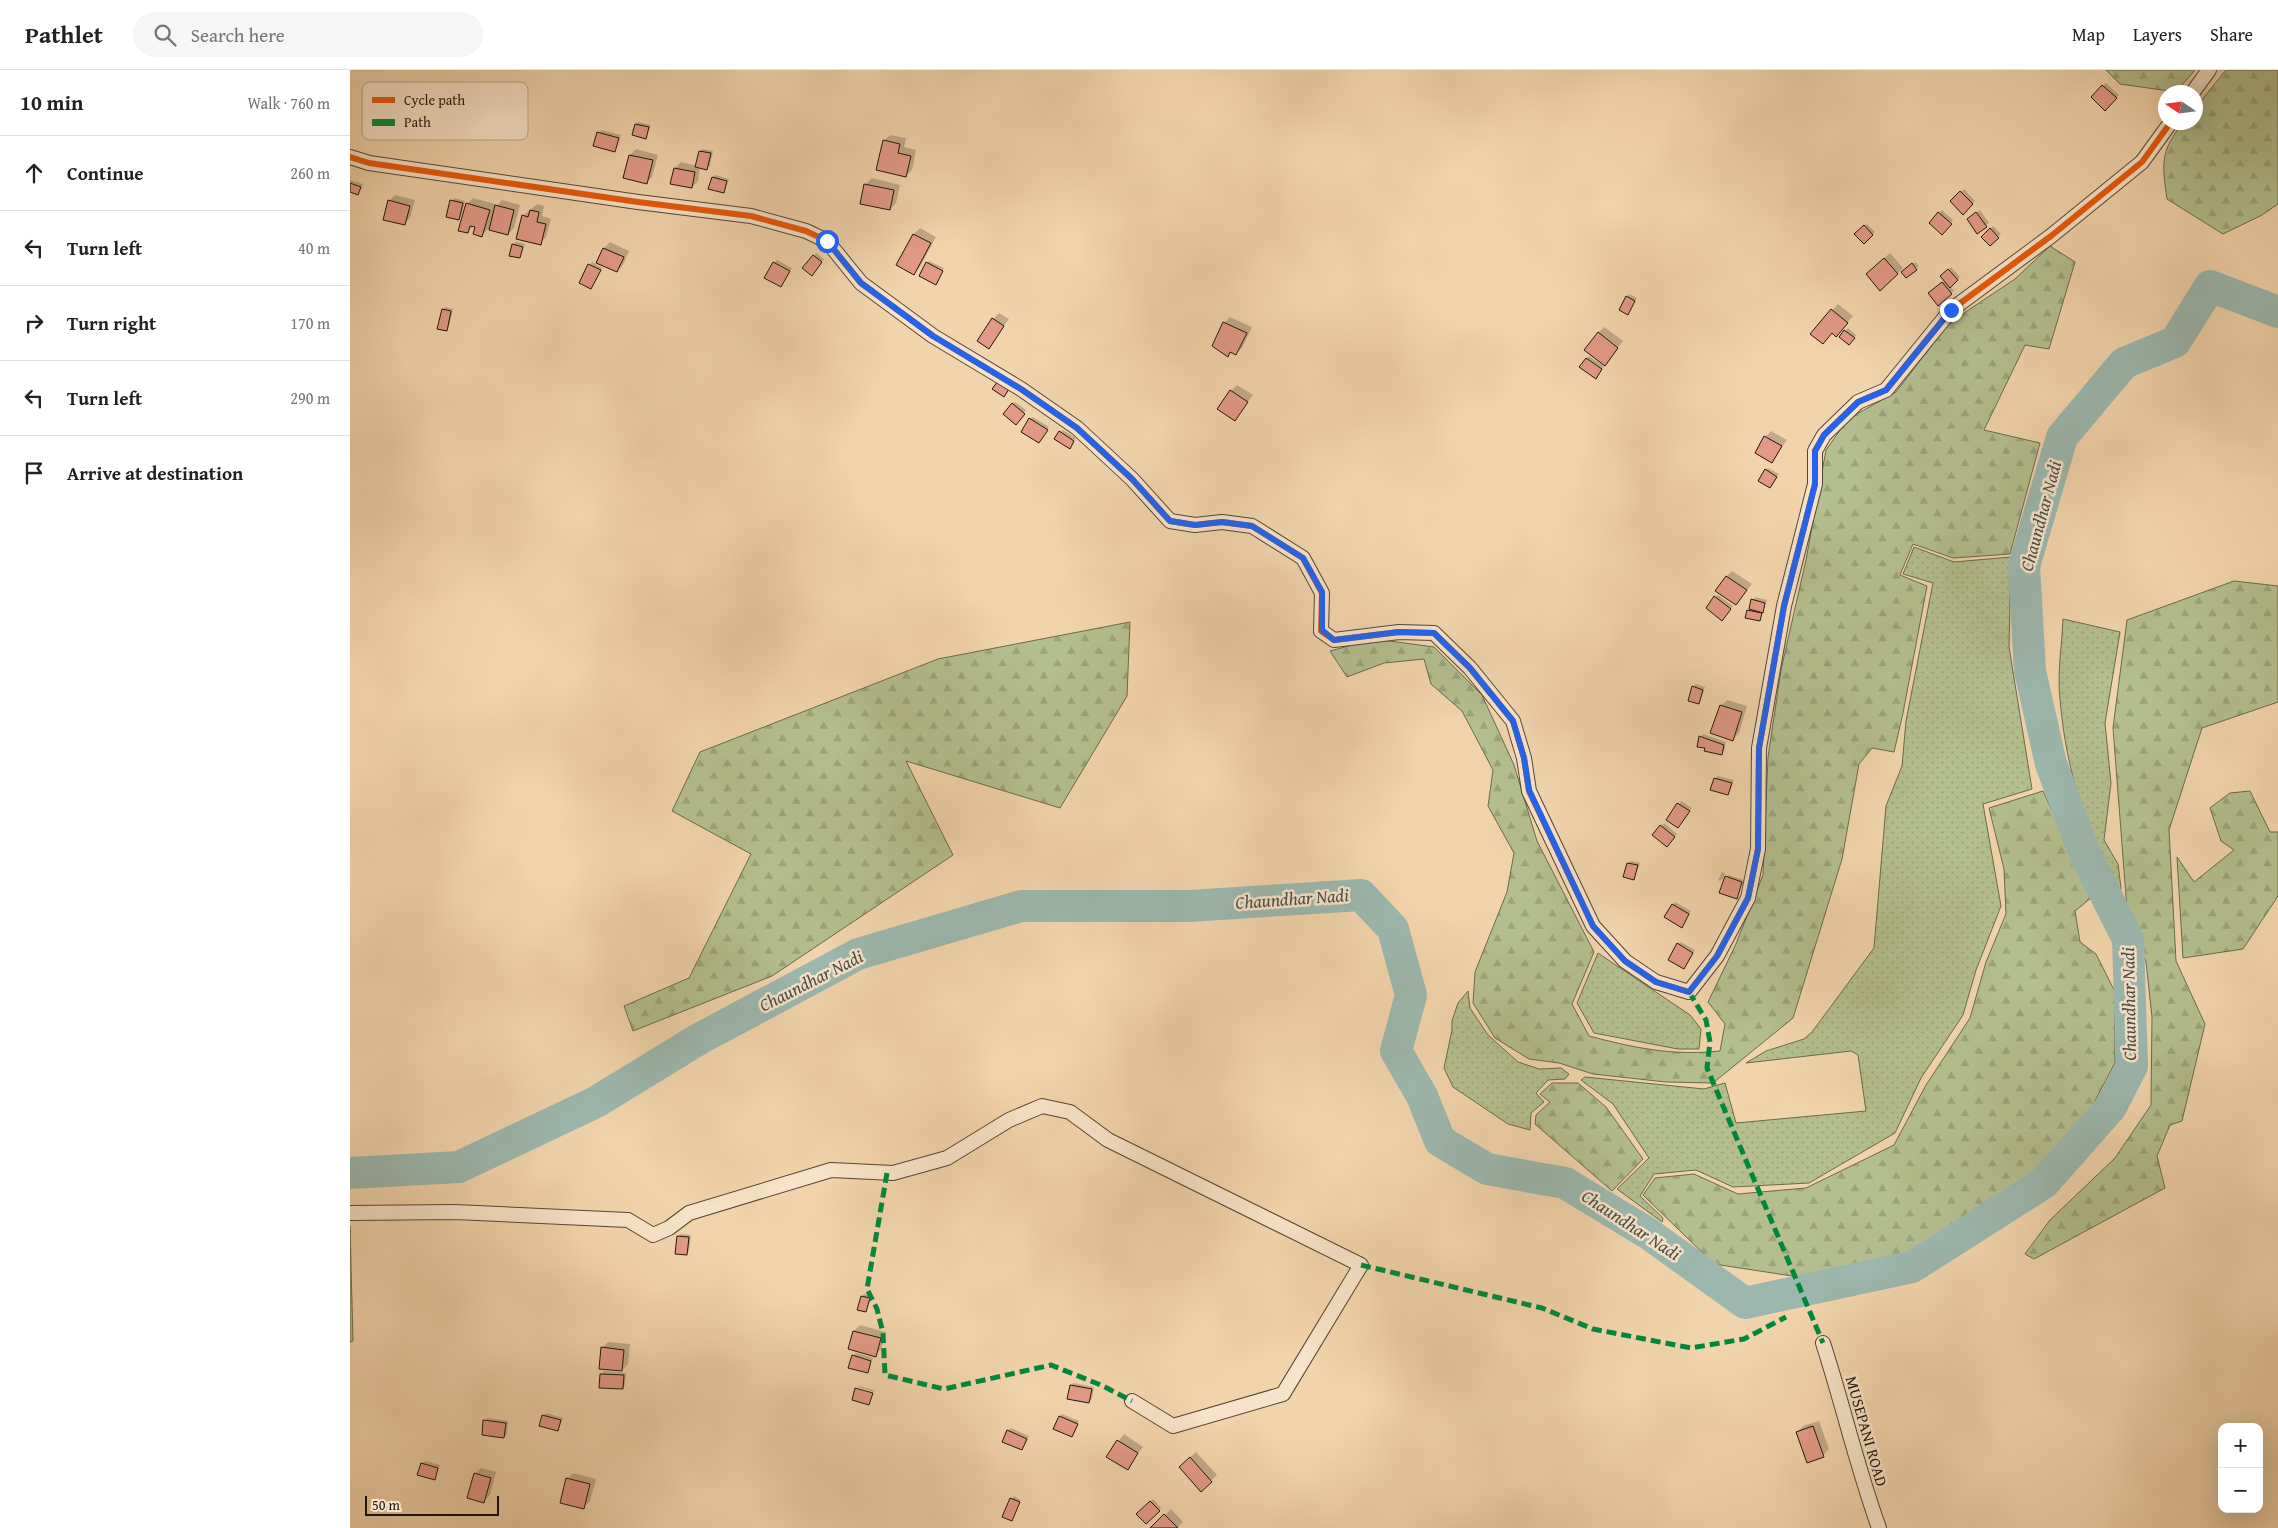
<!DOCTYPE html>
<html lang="en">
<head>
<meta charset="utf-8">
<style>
	:root { --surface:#fff; --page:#f6f6f6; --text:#202124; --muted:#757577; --line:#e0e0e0 }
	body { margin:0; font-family:"Gentium Book Plus",serif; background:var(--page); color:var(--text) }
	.controls { position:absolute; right:15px; bottom:15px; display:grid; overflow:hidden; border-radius:10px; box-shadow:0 5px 20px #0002 }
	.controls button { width:45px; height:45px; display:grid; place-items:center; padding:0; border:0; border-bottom:1px solid var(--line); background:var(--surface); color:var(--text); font:25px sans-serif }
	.compass { position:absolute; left:1808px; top:15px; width:45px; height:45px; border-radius:50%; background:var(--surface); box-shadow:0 5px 20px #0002; rotate:283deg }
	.scale { position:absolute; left:15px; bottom:12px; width:134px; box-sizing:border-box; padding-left:5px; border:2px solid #20170c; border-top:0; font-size:14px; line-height:18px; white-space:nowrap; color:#20170c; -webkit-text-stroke:4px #f7e3c9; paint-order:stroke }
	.stop { position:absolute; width:15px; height:15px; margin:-11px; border:4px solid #2563eb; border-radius:50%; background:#fff }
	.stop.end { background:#2563eb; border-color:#fff; box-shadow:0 1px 5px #0008 }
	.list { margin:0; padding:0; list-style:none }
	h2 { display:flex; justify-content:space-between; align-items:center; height:65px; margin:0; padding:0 20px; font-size:21px }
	h2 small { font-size:16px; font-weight:400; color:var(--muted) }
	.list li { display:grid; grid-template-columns:32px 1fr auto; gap:15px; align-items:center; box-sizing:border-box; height:75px; padding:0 20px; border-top:1px solid var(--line) }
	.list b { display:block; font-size:19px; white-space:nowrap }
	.list em { font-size:16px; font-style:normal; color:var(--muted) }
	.icon { flex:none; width:28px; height:28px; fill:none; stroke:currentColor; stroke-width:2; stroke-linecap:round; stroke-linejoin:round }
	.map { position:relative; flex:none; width:1928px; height:1458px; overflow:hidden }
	header { display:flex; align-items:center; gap:30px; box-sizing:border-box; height:70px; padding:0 25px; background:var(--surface); border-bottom:1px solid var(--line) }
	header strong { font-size:24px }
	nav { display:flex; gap:28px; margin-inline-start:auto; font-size:18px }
	.search { width:350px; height:45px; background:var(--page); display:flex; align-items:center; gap:12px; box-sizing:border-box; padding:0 18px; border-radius:28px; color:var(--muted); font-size:19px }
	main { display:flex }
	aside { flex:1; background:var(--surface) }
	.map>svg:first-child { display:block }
	.grass { fill:url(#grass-dots); stroke:#6a6a4d }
	.forest { fill:url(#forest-firs); stroke:#6a6a4d }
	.shadow { fill:#0003 }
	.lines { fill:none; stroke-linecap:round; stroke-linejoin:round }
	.river { stroke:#9cb8ae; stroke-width:32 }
	.building { fill:#e39987; stroke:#20170c }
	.minor-casing { stroke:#544634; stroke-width:16 }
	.minor { stroke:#f7e3c9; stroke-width:14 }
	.quiet { stroke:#00873e; stroke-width:5; stroke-dasharray:10 5; stroke-linecap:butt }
	.cycleway-casing { stroke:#f7e3c9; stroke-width:9 }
	.cycleway { stroke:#e8590c; stroke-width:6 }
	.route { stroke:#2563eb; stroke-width:6 }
	.labels { text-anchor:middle; stroke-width:5; stroke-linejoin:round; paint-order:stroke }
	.street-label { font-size:16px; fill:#20170c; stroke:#f7e3c9 }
	.water-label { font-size:18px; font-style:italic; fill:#4b4f45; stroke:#f7e3c9 }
	.key { fill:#f7e3c9; stroke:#b6a690; stroke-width:1 }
	.key-label { font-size:14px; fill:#20170c }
</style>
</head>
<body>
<header>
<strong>Pathlet</strong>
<div class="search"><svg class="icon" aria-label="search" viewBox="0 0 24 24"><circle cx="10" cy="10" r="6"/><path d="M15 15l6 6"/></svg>Search here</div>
<nav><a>Map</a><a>Layers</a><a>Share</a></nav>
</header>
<main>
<aside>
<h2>10 min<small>Walk · 760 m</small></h2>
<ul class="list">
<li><svg class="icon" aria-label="ahead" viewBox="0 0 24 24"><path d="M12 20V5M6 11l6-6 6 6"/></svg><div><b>Continue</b></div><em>260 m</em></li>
<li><svg class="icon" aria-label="left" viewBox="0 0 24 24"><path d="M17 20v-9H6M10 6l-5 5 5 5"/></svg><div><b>Turn left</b></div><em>40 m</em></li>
<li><svg class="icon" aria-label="right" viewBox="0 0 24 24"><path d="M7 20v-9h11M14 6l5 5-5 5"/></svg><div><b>Turn right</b></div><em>170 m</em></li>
<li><svg class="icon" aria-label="left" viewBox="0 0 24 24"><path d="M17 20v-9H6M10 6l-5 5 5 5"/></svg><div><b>Turn left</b></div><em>290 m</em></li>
<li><svg class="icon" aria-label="arrive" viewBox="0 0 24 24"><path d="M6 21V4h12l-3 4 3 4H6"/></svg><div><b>Arrive at destination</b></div></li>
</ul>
</aside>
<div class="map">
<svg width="1928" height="1458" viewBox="0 0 1928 1458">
	<defs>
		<pattern id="grass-dots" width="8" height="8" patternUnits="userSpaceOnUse" patternTransform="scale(1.25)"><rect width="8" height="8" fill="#b4be8e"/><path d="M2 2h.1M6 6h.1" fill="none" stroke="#9aa379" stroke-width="1.8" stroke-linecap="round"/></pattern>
		<pattern id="forest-firs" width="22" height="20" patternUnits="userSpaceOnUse" patternTransform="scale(1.25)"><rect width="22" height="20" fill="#b4be8e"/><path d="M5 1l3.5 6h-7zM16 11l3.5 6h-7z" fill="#9aa379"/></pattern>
	</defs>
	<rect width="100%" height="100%" fill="#f2d4ac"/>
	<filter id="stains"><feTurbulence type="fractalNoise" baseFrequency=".004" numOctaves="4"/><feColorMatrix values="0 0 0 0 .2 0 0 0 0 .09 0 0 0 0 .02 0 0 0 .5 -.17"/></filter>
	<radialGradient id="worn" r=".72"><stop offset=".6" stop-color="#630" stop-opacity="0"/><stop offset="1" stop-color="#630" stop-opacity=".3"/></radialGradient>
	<path class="grass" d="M1564,477L1604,492L1661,487L1659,577L1682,719L1633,734L1651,836L1626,900L1613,945L1571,1008L1545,1063L1459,1113L1383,1117L1346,1100L1304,1104L1290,1126L1313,1148L1312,1152L1267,1119L1299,1088L1263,1034L1231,1010L1235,1007L1354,1019L1375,1013L1386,1053L1516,1041L1508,985L1501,981L1396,993L1416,981L1454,969L1462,962L1524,878L1536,736L1552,696L1556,651L1583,513L1553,504Z
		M1713,549L1770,562L1755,653L1761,713L1754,770L1768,794L1771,818L1768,831C1738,764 1716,703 1710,629C1707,603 1712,575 1713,549Z
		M1248,883L1340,945L1351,959L1349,979H1328L1244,963L1227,933Z
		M1118,921L1120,938L1138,965L1168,992L1189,999L1211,998L1219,1004L1215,1009L1198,1010L1186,1023L1194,1032L1181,1043L1180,1060L1158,1054L1103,1017L1094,998L1102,960V951L1108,933Z"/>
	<path class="forest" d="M1756,0H1845L1826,22L1770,14Z
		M1876,0H1928V134L1912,145L1873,164L1817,129C1812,94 1810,81 1833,53L1846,52V37Z
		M1700,176L1725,192L1699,279L1675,275L1634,360L1690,373L1660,484L1603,488L1563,474L1550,505L1577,516L1553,643L1544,682L1522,678L1509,694L1492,789L1443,948L1363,1013L1316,1012L1243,1004L1209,993L1179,989L1145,968L1123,933L1125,902L1157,822L1164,783L1138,736L1143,700L1112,641L1081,614L1074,589L1034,593L997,607L980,581L1025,569L1084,577L1132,625L1164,695L1187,771L1244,882L1222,934L1239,966C1285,978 1322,986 1370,981L1375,954L1358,932L1386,874L1413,805L1418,687L1431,600L1456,490L1476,380L1498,349L1546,322L1599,253L1665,209Z
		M1884,511L1928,516V632L1852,658L1819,760L1826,891L1855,954L1832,1051L1820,1055L1807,1086L1815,1118L1684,1189L1675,1184L1700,1150L1765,1088L1801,1035L1802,947L1796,892L1778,852L1763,658L1777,550Z
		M780,552L777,626L710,738L556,691L603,785L422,906L283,961L274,936L339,908L401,784L322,741L350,682L588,589Z
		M1693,721L1742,827L1725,841L1730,872L1746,884L1765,922V993L1736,1048L1682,1103L1619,1148L1547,1188L1455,1208L1364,1194L1293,1125L1305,1108L1344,1104L1388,1124L1456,1118L1544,1075L1576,1015L1620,948L1636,892L1656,844L1654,799L1639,738Z
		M1900,721L1920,762H1928V826L1893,879L1833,888L1827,787L1844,812L1884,780L1871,771L1860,738L1880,723Z
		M1202,1013H1228L1256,1037L1293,1089L1262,1121L1185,1054L1186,1045L1200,1032L1190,1024Z
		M0,1156L3,1271L0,1272Z"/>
	<path class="shadow" d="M1756,13L1769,25L1755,39L1742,27Z
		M288,52L301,55L296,67L286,54Z
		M251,60L271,65L264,81L245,75Z
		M540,65L556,68L554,77L566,80L562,100L556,106L534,71Z
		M286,79L308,85L302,107L296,113L280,85Z
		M353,79L363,81L360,96L357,98L350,97L348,111L342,117L325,98L331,92L347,96L350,81Z
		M365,105L379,109L374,122L363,108Z
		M522,108L550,115L546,133L540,139L516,114Z
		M0,110L13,114L8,124L0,121Z
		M1614,119L1625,131L1613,143L1602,131Z
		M45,125L65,130L60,148L54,154L39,131Z
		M104,128L115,131L111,146L109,148L102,131Z
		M123,128L145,134L144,139L152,130L170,135L164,158L158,164L138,159L132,165L126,157L123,156L117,162V134Z
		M187,134L194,136L192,146L201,149L196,167L190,173L173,146Z
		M1592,140L1603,150L1592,163L1580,153Z
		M1630,140L1639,153L1627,162L1621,146Z
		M1517,154L1525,162L1514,172L1506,164Z
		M1643,156L1651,164L1640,174L1633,167Z
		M570,158L586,167L570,197L564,203L548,195L564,164Z
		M166,172L175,174L170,187L163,174Z
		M260,172L279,181L273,195L267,201L254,178Z
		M466,183L474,189L464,202V186Z
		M1540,183L1553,198L1547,204L1523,198Z
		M427,190L442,198L431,216L424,193Z
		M579,191L594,198L586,213L577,193Z
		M242,192L252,198L241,218L230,212Z
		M1565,192L1569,196L1556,206L1555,200Z
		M1601,197L1610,207L1600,216L1604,221L1601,223L1582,221L1595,210L1591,206Z
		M1279,224L1287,228L1278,243L1277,227Z
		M1488,234L1503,246L1492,259L1462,263Z
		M95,237L103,239L99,257L96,260L93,240Z
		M649,243L659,249L638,278L643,249Z
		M880,247L902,257L892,278L886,283L882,281L878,285L874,253Z
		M1254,257L1273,271L1255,294L1248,263Z
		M1498,258L1506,265L1501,271L1495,261Z
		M1239,286L1254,296L1249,304L1236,289Z
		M887,315L903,325L885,349L881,321Z
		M665,332L676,340L668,351L663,334Z
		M683,347L699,357L689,372L680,349Z
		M713,360L726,368L720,377L710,362Z
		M1421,361L1437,370L1421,392L1415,367Z
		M1418,398L1429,404L1422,414L1416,400Z
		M1382,501L1402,514L1386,534L1376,507Z
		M1368,525L1383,536L1375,546L1365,527Z
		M1405,527L1417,530L1410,550L1397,547Z
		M1346,614L1355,617L1349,633L1343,617Z
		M1377,630L1397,636L1389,663L1383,669L1371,636Z
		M1353,664L1376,672L1374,681L1371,684L1356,677L1351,667Z
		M1368,706L1384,710L1378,724L1365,709Z
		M1331,731L1342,738L1331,754L1318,750Z
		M1314,753L1327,764L1317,775L1304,765Z
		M1281,791L1290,793L1284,808L1278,793Z
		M1372,802L1375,803L1373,808L1370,811L1368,810Z
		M1378,805L1394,810L1387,827L1376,807Z
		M1325,832L1341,841L1334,854L1323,835Z
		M1331,872L1345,880L1336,895L1328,874Z
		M331,1164L341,1165L339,1181L336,1184L328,1167Z
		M514,1224L522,1226L516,1241L512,1227Z
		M510,1255L536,1262L531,1279L525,1285L504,1261Z
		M258,1272L280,1274L278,1294L272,1300L252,1278Z
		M506,1283L523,1288L517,1302L503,1286Z
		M254,1301L276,1303L275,1315L272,1318L251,1304Z
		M723,1313L744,1317L742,1329L739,1332L721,1315Z
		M509,1316L524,1320V1322L508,1317Z
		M196,1343L213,1348L208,1360L193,1346Z
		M712,1344L729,1351L722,1366L710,1347Z
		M137,1348L158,1351L157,1364L154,1367L135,1351Z
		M1469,1351L1479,1379L1473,1385L1447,1362L1453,1356Z
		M661,1358L679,1366L672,1379L658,1361Z
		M774,1364L793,1377L777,1398L758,1386Z
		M846,1382L867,1405L851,1420L836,1391Z
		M75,1391L90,1395L84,1409L72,1394Z
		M131,1398L146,1402L140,1425L134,1431L125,1404Z
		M223,1403L246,1409L240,1431L234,1437L217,1409Z
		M664,1426L671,1430L661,1450V1429Z
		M803,1429L811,1438L796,1453L788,1444Z
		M821,1439L833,1452L827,1458H802Z"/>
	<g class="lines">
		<path class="river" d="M0,1103L109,1097L246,1032L349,969L508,884L671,836H839L1011,825L1043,859L1061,925L1046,981L1072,1026L1090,1071L1137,1099L1215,1113L1299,1164L1395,1233L1562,1197L1694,1113L1761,1037L1782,996L1778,869L1735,784L1701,694L1680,601L1674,496L1712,367L1774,293L1825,272L1860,216L1928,242"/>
	</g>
	<path class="building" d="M1752,15L1767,28L1755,41L1741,27Z
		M285,54L299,57L296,69L282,65Z
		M247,62L269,68L265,82L243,76Z
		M533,70L550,74L548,83L561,86L556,107L526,100Z
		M349,81L361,83L357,100L345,97Z
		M279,85L303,90L297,114L273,108Z
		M324,98L345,102L342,118L320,114Z
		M362,107L377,111L374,123L358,119Z
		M0,113L11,117L8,125L0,122Z
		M514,114L544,120L540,140L510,134Z
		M1610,121L1623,134L1613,145L1600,131Z
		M38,130L60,136L55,155L33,150Z
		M100,130L113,133L109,150L96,147Z
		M116,133L140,140L132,167L123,164L125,157L120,156L118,163L108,161Z
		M145,135L164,140L158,165L139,160Z
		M180,140L189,142L187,152L196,154L191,175L166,169L172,145L178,147Z
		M1588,142L1602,154L1592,165L1579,153Z
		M1626,142L1637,157L1627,164L1617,149Z
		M1514,155L1523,165L1514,174L1504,164Z
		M1640,158L1649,168L1640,176L1631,167Z
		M563,164L581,173L564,205L546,195Z
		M162,174L173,177L170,188L159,186Z
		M253,178L274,187L267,202L246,193Z
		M463,185L472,192L462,206L452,198Z
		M1534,188L1548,204L1530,221L1516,204Z
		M423,192L440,201L431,217L414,208Z
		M576,192L593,201L586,215L569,206Z
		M1562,193L1567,200L1556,208L1551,202Z
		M238,194L251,200L241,219L229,213Z
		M1598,199L1608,210L1600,218L1590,206Z
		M1592,212L1602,224L1588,236L1578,223Z
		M1276,226L1285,231L1278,245L1269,240Z
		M92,239L101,241L97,261L87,259Z
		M1481,239L1498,253L1486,267L1482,263L1473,274L1460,264Z
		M642,248L654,256L639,279L627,271Z
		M873,252L897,263L886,285L880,282L878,287L862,276Z
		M1494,260L1505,268L1499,275L1489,267Z
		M1248,262L1268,278L1255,296L1234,280Z
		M1236,288L1252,299L1246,309L1229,297Z
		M648,311L659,319L654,327L642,319Z
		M880,320L898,332L885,351L867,339Z
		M662,333L675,344L666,355L653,344Z
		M679,348L698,360L689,373L671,362Z
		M709,361L724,371L720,379L704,369Z
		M1414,366L1432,376L1422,393L1405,383Z
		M1415,399L1427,407L1420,418L1408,411Z
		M1376,506L1397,520L1386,535L1365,521Z
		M1364,526L1381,539L1372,551L1356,538Z
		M1401,529L1415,533L1413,543L1399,539Z
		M1397,540L1412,543L1410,551L1395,548Z
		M1342,616L1353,620L1349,634L1338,631Z
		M1370,635L1392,642L1383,671L1360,663Z
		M1349,666L1374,675L1372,685L1354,681L1355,678L1347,677Z
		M1364,708L1382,713L1378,725L1360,720Z
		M1327,733L1340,741L1328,758L1316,750Z
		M1310,755L1325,767L1317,777L1302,765Z
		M1277,793L1288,795L1284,810L1273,807Z
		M1375,806L1392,812L1387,829L1369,823Z
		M1322,834L1339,844L1332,858L1314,847Z
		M1327,873L1343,883L1334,899L1318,890Z
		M327,1166L339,1167L337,1185L325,1184Z
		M511,1226L520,1228L516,1242L507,1240Z
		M503,1261L531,1268L526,1287L498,1279Z
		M251,1277L274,1280L272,1301L249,1299Z
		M502,1285L521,1291L518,1303L498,1298Z
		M250,1304L274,1305L273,1319L249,1318Z
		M720,1315L742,1319L739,1333L717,1329Z
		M505,1318L523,1323L519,1335L502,1330Z
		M192,1345L211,1350L208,1361L189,1356Z
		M709,1346L728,1354L722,1367L703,1359Z
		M133,1350L156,1353L154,1368L132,1365Z
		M1463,1356L1474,1387L1457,1393L1446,1362Z
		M657,1360L677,1369L672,1380L652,1372Z
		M767,1370L788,1383L778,1400L756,1387Z
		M840,1387L862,1412L851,1422L829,1397Z
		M71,1393L88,1398L85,1410L67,1405Z
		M124,1403L141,1408L134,1433L117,1428Z
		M216,1408L240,1414L234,1439L210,1433Z
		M660,1428L670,1432L662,1451L652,1447Z
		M800,1431L810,1441L796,1454L786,1444Z
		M814,1444L828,1458H800Z"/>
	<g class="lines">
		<defs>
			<path id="minor" d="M1843,22L1859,0
				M0,87L19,93L288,132L401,146L456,161L477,171L511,213L583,266L671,319L727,358L782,409L820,451L845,455L872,452L902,456L953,488L972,523L971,561L984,570L1049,562L1084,563L1120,598L1163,651L1174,688L1179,721L1243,856L1275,891L1306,912L1339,922L1367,886L1398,828L1408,779L1409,678L1434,536L1465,414V381L1474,365L1508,332L1536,320L1601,240L1701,166L1792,92L1821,52
				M0,1143L105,1142L278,1150L303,1165L319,1158L339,1143L481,1100L543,1103L597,1088L659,1050L692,1036L720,1042L758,1070L1011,1195L933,1324L823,1356L782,1331
				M1473,1273C1493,1335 1507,1397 1529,1458"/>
		</defs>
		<use href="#minor" class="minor-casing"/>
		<use href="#minor" class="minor"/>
		<path class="quiet" d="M1339,922L1356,950L1360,972L1357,998L1473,1273
			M537,1103L517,1219L527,1239L533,1263L535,1305L594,1319L701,1295L753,1316L782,1331
			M1011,1195L1192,1238L1243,1259L1341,1278L1394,1269L1436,1247"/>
		<defs>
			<path id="cycleway" d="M0,87L19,93L288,132L401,146L456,161L477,171L511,213L583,266L671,319L727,358L782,409L820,451L845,455L872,452L902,456L953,488L972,523L971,561L984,570L1049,562L1084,563L1120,598L1163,651L1174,688L1179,721L1243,856L1275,891L1306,912L1339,922L1367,886L1398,828L1408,779L1409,678L1434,536L1465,414V381L1474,365L1508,332L1536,320L1601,240L1701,166L1792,92L1821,52"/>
		</defs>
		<use href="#cycleway" class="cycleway-casing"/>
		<use href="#cycleway" class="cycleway"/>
	</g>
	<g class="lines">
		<path class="route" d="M477,171L511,213L583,266L671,319L727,358L782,409L820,451L845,455L872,452L902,456L953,488L972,522V560L984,570L1049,562L1084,563L1120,598L1163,651L1174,688L1179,720L1243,856L1275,891L1306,912L1339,922L1367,886L1398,828L1408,779L1409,678L1434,536L1465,414V381L1474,365L1508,332L1536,320L1601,240"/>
	</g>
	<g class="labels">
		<g class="street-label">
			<text transform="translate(1517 1361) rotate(74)" y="6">MUSEPANI ROAD</text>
		</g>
		<g class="water-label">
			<text transform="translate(1691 446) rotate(-75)" y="6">Chaundhar Nadi</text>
			<text transform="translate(942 829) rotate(-4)" y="6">Chaundhar Nadi</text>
			<text transform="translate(461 911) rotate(-27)" y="6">Chaundhar Nadi</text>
			<text transform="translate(1779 934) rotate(-91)" y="6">Chaundhar Nadi</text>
			<text transform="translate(1281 1155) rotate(33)" y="6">Chaundhar Nadi</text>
		</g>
	</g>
	<rect x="12" y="12" width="166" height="58" rx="8" class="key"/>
	<rect x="22" y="27" width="23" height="6" fill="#e8590c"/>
	<rect x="22" y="49" width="23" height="7" fill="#00873e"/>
	<g class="key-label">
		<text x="54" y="35">Cycle path</text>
		<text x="54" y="57">Path</text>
	</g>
	<rect width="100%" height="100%" filter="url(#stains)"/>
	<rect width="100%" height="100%" fill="url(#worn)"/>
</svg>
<div class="controls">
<button>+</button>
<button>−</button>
</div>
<svg class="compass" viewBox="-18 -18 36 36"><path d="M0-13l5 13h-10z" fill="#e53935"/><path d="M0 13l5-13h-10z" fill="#757577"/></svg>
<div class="scale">50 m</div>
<div class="stop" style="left:477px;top:171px"></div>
<div class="stop end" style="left:1601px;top:240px"></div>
</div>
</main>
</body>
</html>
